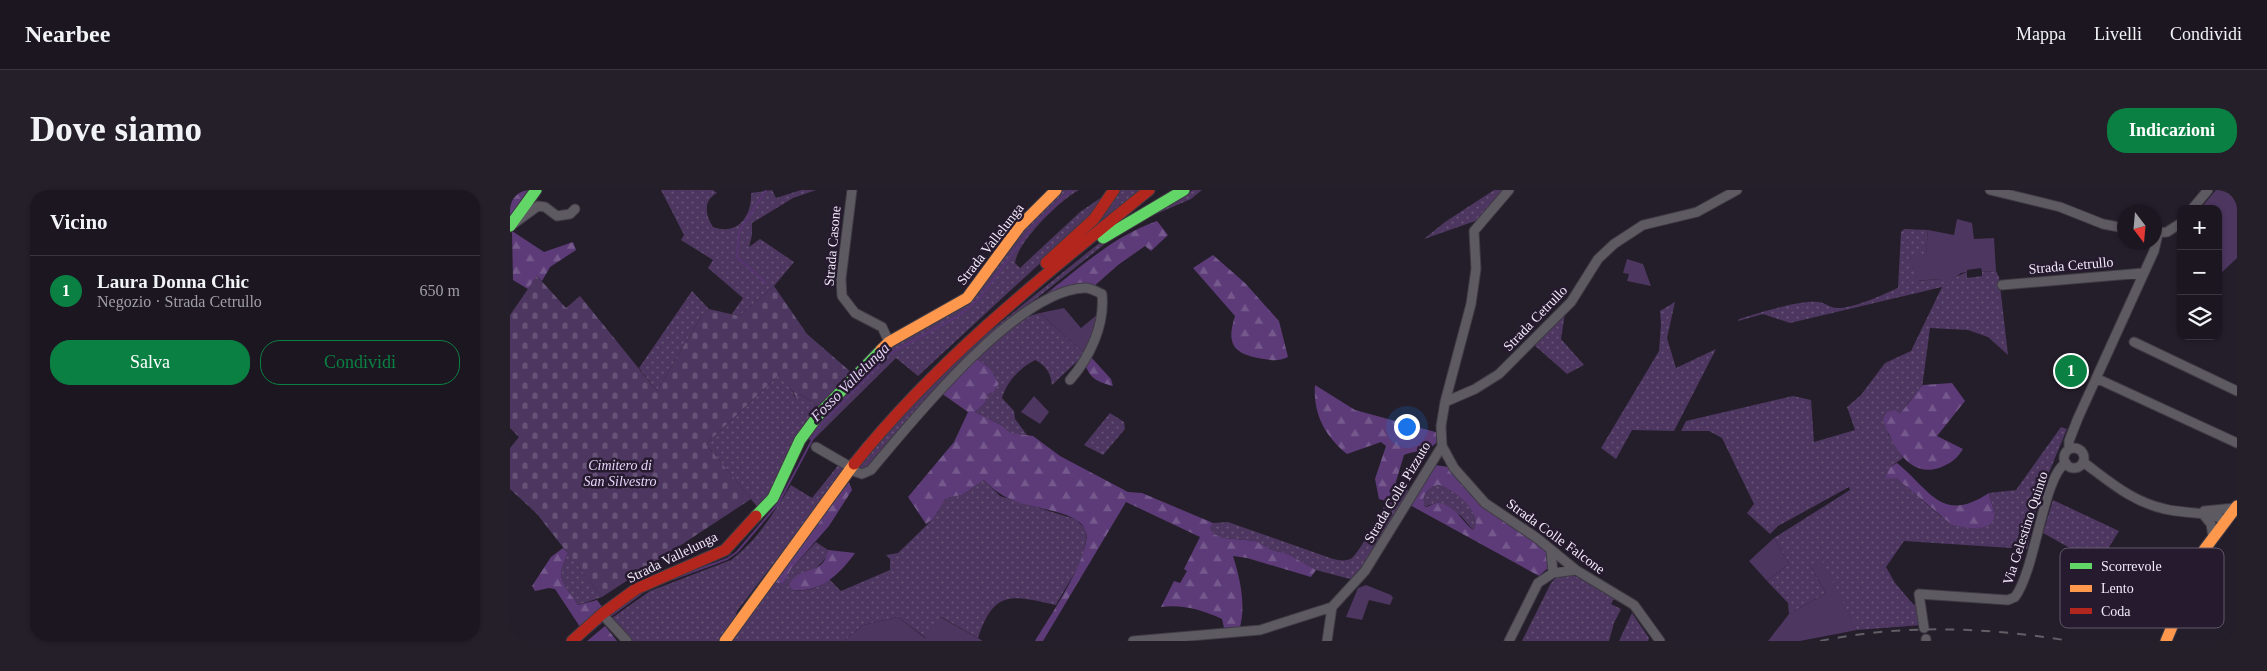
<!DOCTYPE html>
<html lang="it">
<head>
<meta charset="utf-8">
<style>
	:root { --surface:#1b1620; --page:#241f29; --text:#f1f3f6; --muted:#a09fa5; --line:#39353e; --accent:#0b8043 }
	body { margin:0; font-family:"Times New Roman",serif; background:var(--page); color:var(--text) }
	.controls { position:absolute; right:15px; top:15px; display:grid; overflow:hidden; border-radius:10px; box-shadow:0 1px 4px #0004 }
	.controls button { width:45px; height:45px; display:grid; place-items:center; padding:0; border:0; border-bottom:1px solid var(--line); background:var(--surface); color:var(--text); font:25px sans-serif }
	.compass { position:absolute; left:1607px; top:15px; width:45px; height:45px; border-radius:50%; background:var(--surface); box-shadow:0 1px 4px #0004; rotate:164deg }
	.you { position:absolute; left:896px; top:236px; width:18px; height:18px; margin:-12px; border:4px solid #fff; border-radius:50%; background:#1a73e8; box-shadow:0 0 0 8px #1a73e833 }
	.badge { display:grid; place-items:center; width:32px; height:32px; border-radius:50%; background:var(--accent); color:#fff; font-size:16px; font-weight:700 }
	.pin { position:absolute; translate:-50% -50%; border:2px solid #fff; box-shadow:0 1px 5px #0006 }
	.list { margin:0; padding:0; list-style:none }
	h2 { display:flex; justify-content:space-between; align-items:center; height:65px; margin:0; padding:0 20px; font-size:21px }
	h2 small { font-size:16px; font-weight:400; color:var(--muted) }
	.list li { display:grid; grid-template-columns:32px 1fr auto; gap:15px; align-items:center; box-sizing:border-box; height:70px; padding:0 20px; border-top:1px solid var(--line) }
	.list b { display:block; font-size:19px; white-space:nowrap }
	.list p { margin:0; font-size:16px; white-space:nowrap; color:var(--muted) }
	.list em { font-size:16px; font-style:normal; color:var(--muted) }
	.actions { display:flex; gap:10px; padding:15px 20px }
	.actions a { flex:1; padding:11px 0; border:1px solid var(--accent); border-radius:20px; text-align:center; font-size:18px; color:var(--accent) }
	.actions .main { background:var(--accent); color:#fff }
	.icon { flex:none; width:28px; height:28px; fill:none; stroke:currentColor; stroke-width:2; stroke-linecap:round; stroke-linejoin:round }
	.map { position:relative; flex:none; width:1727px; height:451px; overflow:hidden; border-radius:20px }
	header { display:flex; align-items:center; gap:30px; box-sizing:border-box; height:70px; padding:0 25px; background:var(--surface); border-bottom:1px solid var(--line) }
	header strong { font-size:24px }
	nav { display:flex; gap:28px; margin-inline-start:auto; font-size:18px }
	.intro { display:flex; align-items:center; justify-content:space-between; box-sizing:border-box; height:120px; padding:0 30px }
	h1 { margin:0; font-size:35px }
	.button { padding:12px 22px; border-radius:20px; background:var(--accent); color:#fff; font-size:18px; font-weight:700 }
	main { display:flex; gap:30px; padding:0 30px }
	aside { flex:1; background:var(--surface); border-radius:20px; box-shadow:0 1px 4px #0004 }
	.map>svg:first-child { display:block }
	.grass { fill:url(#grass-dots) }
	.forest { fill:url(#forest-firs); fill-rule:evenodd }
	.cemetery { fill:url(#cemetery-stones) }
	.garden { fill:#4d365f }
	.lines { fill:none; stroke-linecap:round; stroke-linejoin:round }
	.stream { stroke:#573472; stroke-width:2 }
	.street-casing { stroke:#3f3b44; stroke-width:11 }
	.fast-casing { stroke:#3f3b44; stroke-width:13 }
	.slow-casing { stroke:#3f3b44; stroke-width:13 }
	.jam-casing { stroke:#3f3b44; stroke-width:13 }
	.street { stroke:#5e5a62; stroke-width:9 }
	.fast { stroke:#63d668; stroke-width:11 }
	.slow { stroke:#ff974d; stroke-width:11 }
	.jam { stroke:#b3261e; stroke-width:11 }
	.rail { stroke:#625e66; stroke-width:2; stroke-dasharray:9 9; stroke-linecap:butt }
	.labels { text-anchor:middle; stroke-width:5; stroke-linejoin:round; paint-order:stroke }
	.street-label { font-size:14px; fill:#f1eaf8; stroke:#251a2e }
	.park-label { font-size:14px; font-style:italic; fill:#e8d3fb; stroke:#251a2e }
	.water-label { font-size:15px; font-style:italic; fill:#e6d1f9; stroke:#251a2e }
	.key { fill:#251a2e; stroke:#62586b; stroke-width:1 }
	.key-label { font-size:14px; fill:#f1eaf8 }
</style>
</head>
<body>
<header>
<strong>Nearbee</strong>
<nav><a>Mappa</a><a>Livelli</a><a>Condividi</a></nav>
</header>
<div class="intro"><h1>Dove siamo</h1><a class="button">Indicazioni</a></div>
<main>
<aside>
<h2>Vicino<small></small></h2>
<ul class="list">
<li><span class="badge">1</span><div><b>Laura Donna Chic</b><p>Negozio · Strada Cetrullo</p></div><em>650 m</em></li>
</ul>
<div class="actions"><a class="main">Salva</a><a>Condividi</a></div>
</aside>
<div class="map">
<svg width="1727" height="451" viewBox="0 0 1727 451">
	<defs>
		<pattern id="grass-dots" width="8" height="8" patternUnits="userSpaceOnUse" patternTransform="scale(1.25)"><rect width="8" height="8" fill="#4d365f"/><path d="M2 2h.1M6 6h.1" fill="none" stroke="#675377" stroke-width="1.8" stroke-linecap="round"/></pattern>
		<pattern id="forest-firs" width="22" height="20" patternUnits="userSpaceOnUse" patternTransform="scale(1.25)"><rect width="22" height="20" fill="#5d3b78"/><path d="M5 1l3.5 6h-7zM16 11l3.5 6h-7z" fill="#75588c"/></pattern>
		<pattern id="cemetery-stones" width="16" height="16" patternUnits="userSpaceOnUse" patternTransform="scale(1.25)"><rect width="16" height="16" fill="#4d365f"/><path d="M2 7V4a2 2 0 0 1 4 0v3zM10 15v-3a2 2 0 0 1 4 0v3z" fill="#675377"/></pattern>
	</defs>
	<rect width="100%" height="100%" fill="#241e2a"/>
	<path class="grass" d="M151,0H203L207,3C193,10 195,25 203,37C228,46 242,26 241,3L262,0L266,8L291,0H306L283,8L242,33V45L239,57L250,49L284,72L264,96L229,126L222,124L233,108L198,78L203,70L171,50L174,45Z
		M549,0H569C550,10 507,52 505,73L510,78L570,22L602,0H630L580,39L566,40L408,186L386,168L302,251L295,247L367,165L459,110L508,42Z
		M683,0H692L681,9L630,31L596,53L482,144L358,278L347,280L382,236L463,152L478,143L588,54Z
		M984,0H995L968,30L914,49L935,32Z
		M1394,39L1418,40L1416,65L1407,91L1429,89L1436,91L1457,82V88L1472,86V82L1486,81L1489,87L1498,165L1478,147L1458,140L1420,138L1412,198L1399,212L1378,244L1393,268L1380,277L1386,288L1432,327L1484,322L1479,303L1506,300L1551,237L1557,239L1530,304L1517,359L1394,351L1376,377L1385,393L1403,414L1409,415L1412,435L1347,440L1300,375L1316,403L1279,424L1278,413L1257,391L1279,374L1264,348L1340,300L1339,297L1268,336L1260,344L1237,323L1244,314L1212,248L1199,241H1171L1176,231L1283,206L1301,210L1304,252L1345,240L1337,217L1351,205L1375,173L1401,161L1432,97L1280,133L1253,124L1228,131L1229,129C1248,123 1289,110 1308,112C1314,112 1319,117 1326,118C1343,119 1372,105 1388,98L1391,42Z
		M182,101L199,119L192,125L147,201L129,178Z
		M1165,112L1157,148L1166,178L1206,159L1164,241L1122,240L1106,269L1091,258L1149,161L1151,134L1150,121Z
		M530,123L575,164L542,195C541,184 536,175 525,170C510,178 497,191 492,208L504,221L505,229L517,245L500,244L493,236L465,222L475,213L478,204L484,202L489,194L480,178L465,168L512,128Z
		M1055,123L1051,149L1074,175L1057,184L1023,154Z
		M272,182L285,207L290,204L309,217L261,303L249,319L196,254Z
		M600,223L614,232L615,239L593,265L574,255Z
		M330,273L338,277L227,421L225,429L209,451H122L99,430L140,401L221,370C247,351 264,322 281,295L302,308Z
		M474,290L490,306L565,329L576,339C579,369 559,390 546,415C502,405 484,399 468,448L431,427L416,448L388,427L353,435L334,451H222L264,392L273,394L281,379L306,352L318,360L317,367L284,400C298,402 308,398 319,389L331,401L380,380V369L376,365L388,363L423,329L436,308L452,305Z
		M885,293L903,303L844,390L806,380L778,364L762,360L746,351L714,348L704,344L700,338L703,333L718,332L823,369C829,370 836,372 842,368C850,362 882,304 885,293Z
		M928,295C943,297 975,324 963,340L951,326L926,313L914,317C909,307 919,297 928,295Z
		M1543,310L1609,341L1593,367L1582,362L1578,368L1533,343Z
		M58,363L92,407L68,415C52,391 45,391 58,363Z
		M1062,384L1107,410H1103L1101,414L1111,419L1104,433L1099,451H1012L1041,393L1048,385Z
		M1122,423L1139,448L1138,451H1109Z"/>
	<path class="forest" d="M3,0H18L0,26V3Z
		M647,31L658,45L641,61L635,56L608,75L582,98L529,113L531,108C567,80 603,46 647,31Z
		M2,41L34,62L63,52L66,60L40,77L32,91L27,86L18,99L3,90Z
		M703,65L735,93L769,131L778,167C767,172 760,170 748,168C721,163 717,151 725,126L683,78Z
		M580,166L601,189L603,196C588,192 580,189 575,174Z
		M465,168L480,178L489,194L484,202L478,204L475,213L465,222L493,236L500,243L523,246L550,266L618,302L632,303L703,333L700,338L704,344L714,348L746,351L762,360L778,364L806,380L801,387L737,368L723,366C730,388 736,415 730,437L714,438L712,429C693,420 672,414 651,417L664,391L670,393L677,381L674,379L690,347L616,312L533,451H525C537,431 586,359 575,339C569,327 550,323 539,320C511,313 495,312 474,290L452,305L436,308L423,329L416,334L398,307L444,252L458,222L431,203Z
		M1442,193L1455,211L1427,246L1453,259C1446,270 1441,273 1429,278C1398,288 1381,253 1373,229L1377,222L1385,220L1390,224L1413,195Z
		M805,195L845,220L929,243C930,261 907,260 894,265L884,298L876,311L869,309L865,289L876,256L871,252L837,264C815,246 803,224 805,195Z
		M1387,273C1421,301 1432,334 1479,303C1480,310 1485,320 1484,327C1482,343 1452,338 1441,334L1386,288L1375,289L1380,277Z
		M924,275L939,277L964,308L1037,361L1039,377L1029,386L898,314ZM928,295C942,297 975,324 963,340C952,332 943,312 926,313C922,314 919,317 915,317C909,307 919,297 928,295Z
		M339,292L342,300L319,336L281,379L273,394L264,392Z
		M53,358L58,363C45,391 52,391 68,415L87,410L93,418L70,437L45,399L39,398L25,401L22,396L41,367Z
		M318,360L345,363C331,383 310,403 284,400L279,396C287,374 314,388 318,360Z
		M95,436L107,451H77Z"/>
	<path class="cemetery" d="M27,86L56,118L70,106L147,201L192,125L199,119L229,126L264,96L297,144L342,183L309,217L290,204L286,207L271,183L196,254L241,309L92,407L27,324L0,299V258L9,247L0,238V125Z"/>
	<path class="garden" d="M1706,0H1719L1727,8V68L1708,86V19H1690Z
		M1447,29L1462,33L1464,49L1484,48L1486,81L1472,82L1471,78L1457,80V82L1451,83L1438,93L1429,89L1407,91L1400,68L1416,64L1418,40L1444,45Z
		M1117,69L1133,74L1141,96L1117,91L1119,84L1113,83Z
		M554,118L571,138L588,124L575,164L530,123Z
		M524,206L539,222L530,234L511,222Z
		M1264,348L1279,374L1257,391L1239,371Z
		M1311,369L1347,440L1290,451H1258L1279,424L1316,403L1300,375Z
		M856,395L881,405L883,408L880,415L859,410L852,430L836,427L848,398Z
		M388,427L415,448L430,427L473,451H334L353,435Z"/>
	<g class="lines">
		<path class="stream" d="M256,93L227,67L229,42L256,0
			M163,389L217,369L227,362L268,314L309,237L379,164L448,126L469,109L523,36L561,0
			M99,427L133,402
			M81,441L93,431"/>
		<defs>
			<path id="street" d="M342,0L331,89L332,106L345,123L372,137L379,152
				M1480,0L1550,17L1593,34L1614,38
				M1682,19L1698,0
				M3,34L28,16L35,17L47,26L60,24L65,19
				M1644,43L1657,42L1671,33
				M1492,95L1633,83
				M1624,152L1727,201
				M1588,189L1727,253
				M935,212L965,199L989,184L1061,112L1088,69L1104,54L1133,35L1187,22L1227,0
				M932,256L944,278L975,313L1027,348L1066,380L1124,415L1150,451
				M306,257L337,275
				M1554 268a10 10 0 1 1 20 0a10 10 0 1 1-20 0Z
				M1559,259V251L1568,228L1644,61L1648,44
				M1573,272C1599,291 1622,312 1655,319C1676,324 1696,321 1715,330
				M346,282L352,284L361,280C403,230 506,101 574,98C580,97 587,102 592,104C595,135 580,167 560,190
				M1694,321L1725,318
				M1692,323L1701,334L1703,347
				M1041,361L1043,383
				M92,424L117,451
				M1414,438L1409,404L1498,410L1505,407C1526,379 1533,286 1556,273
				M1416,449V451
				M623,451L750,440L822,417L855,381L932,256L931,236L935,212L961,114L966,79L964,41L999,0
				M817,451L822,417
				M999,451L1028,393L1043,383L1066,380"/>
			<path id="fast" d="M0,36L26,0
				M593,48L674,0
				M246,326L263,308L290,250L310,223L371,160"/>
			<path id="slow" d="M371,160L379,152L457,108L510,36L546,0
				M215,451L344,274
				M1656,451L1694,360L1727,316"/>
			<path id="jam" d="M1724,0L1727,3
				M536,73L584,29L604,0
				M344,274C429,168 534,85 639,0
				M62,451L92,424L126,399L215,360L246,326"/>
		</defs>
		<use href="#street" class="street-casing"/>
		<use href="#fast" class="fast-casing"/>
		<use href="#slow" class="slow-casing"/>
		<use href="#jam" class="jam-casing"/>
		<use href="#street" class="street"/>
		<use href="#fast" class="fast"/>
		<use href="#slow" class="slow"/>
		<use href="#jam" class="jam"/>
		<path class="rail" d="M1310,451C1392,434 1478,437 1560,451"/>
	</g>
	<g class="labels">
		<g class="street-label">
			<text transform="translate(480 54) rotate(-52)" y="5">Strada Vallelunga</text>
			<text transform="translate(322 56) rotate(-85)" y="5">Strada Casone</text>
			<text transform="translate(1561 75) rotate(-5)" y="5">Strada Cetrullo</text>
			<text transform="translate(1025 128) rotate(-46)" y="5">Strada Cetrullo</text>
			<text transform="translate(887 302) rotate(-59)" y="5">Strada Colle Pizzuto</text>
			<text transform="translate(1515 338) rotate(-72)" y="5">Via Celestino Quinto</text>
			<text transform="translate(1046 346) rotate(36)" y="5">Strada Colle Falcone</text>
			<text transform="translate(162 367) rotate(-26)" y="5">Strada Vallelunga</text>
		</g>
		<g class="park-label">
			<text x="110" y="280">Cimitero di<tspan x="110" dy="16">San Silvestro</tspan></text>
		</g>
		<g class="water-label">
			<text transform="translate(340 192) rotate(-45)" y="5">Fosso Vallelunga</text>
		</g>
	</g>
	<rect x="1550" y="358" width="164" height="80" rx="8" class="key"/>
	<rect x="1560" y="373" width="22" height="6" fill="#63d668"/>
	<rect x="1560" y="395" width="22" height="7" fill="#ff974d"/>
	<rect x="1560" y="418" width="22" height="6" fill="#b3261e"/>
	<g class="key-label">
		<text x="1591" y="381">Scorrevole</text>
		<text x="1591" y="403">Lento</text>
		<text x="1591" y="426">Coda</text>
	</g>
</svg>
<div class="controls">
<button>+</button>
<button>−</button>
<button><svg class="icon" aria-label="layers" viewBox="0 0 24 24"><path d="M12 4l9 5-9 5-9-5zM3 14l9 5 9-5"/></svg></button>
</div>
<svg class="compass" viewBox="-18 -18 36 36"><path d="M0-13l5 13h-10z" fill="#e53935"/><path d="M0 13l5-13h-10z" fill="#a09fa5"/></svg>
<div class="you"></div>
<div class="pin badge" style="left:1561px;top:181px">1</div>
</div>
</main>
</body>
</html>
